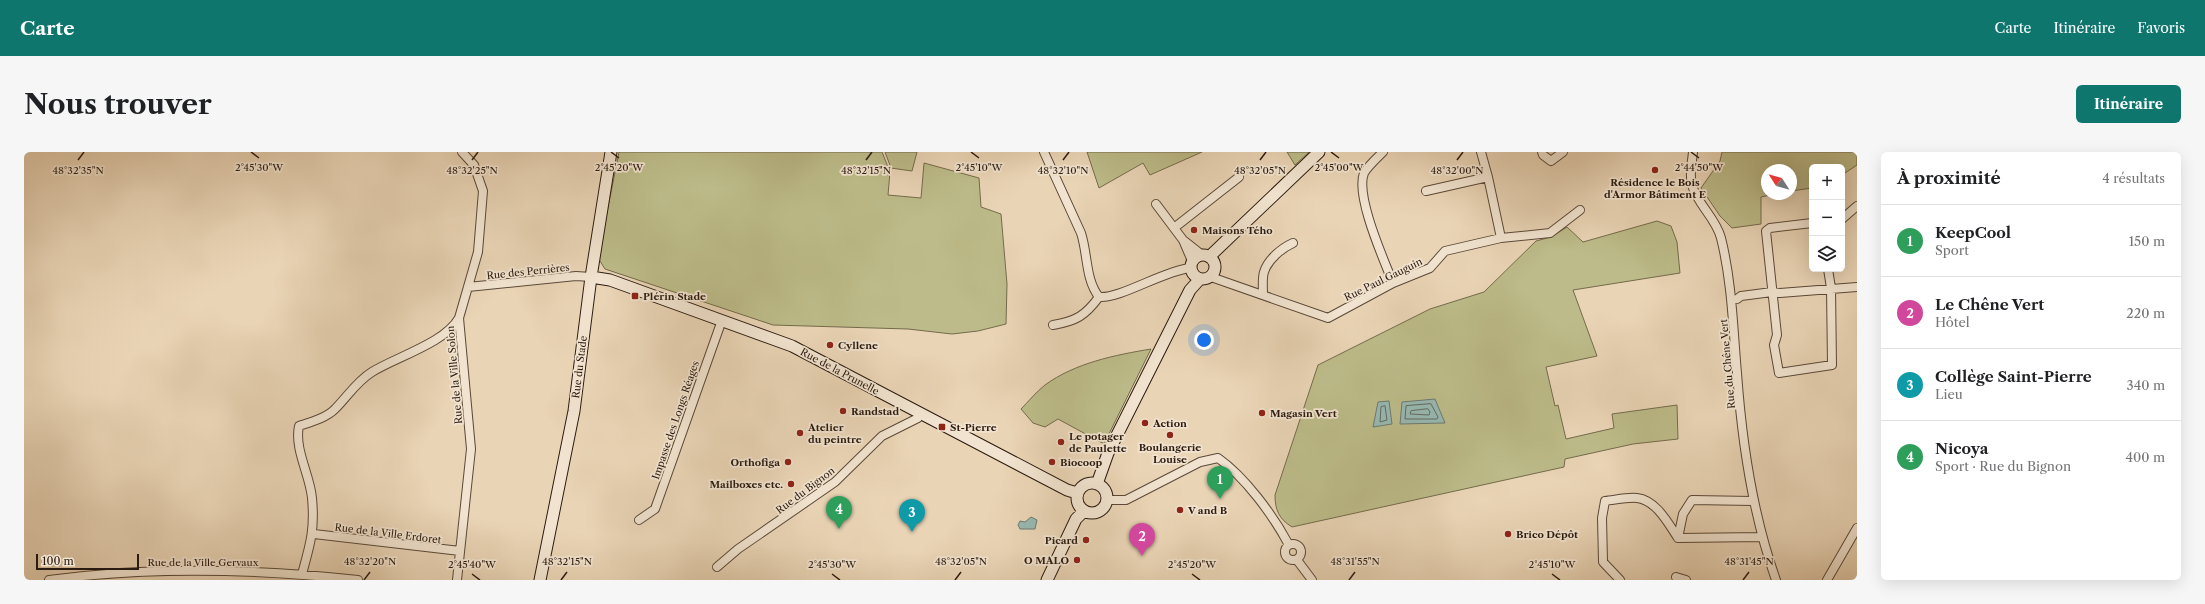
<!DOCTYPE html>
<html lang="fr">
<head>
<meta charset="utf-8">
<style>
	:root { --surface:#fff; --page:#f6f6f6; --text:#202124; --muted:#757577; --line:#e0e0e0; --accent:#0f766e }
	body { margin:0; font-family:"Libre Caslon Text",serif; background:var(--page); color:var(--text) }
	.controls { position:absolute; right:12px; top:12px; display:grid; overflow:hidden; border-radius:6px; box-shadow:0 4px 16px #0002 }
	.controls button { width:36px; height:36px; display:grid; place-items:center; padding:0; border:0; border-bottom:1px solid var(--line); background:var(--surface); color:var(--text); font:20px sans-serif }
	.compass { position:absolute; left:1737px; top:12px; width:36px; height:36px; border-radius:50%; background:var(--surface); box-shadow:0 4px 16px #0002; rotate:306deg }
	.scale { position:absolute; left:12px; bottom:10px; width:103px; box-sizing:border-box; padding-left:4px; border:2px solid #2c1b10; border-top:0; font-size:11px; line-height:14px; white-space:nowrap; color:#2c1b10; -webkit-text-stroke:3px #f1e3cf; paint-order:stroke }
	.you { position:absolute; left:1180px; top:188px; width:14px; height:14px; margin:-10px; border:3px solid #fff; border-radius:50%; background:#1a73e8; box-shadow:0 0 0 6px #1a73e833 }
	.badge { display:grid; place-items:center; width:26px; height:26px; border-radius:50%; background:var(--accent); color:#fff; font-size:13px; font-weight:700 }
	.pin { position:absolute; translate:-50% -33px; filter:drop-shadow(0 1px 2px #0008) }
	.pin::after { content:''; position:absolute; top:21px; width:14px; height:12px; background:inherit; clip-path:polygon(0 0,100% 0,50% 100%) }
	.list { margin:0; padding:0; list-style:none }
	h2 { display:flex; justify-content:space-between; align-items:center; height:52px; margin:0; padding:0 16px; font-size:17px }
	h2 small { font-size:13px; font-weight:400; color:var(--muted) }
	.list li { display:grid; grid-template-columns:26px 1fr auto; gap:12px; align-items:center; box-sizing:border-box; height:72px; padding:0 16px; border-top:1px solid var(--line) }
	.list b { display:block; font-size:15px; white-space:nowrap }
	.list p { margin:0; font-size:13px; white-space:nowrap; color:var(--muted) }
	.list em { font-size:13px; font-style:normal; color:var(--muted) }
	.icon { flex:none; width:22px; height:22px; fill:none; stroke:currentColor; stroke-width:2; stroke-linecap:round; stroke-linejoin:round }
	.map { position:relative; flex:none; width:1833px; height:428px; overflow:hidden; border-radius:6px }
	header { display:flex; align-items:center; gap:24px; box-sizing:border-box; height:56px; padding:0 20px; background:var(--accent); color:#fff }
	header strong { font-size:19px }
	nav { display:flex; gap:22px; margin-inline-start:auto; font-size:14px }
	.intro { display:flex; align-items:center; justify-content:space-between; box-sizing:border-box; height:96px; padding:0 24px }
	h1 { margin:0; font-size:28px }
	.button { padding:10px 18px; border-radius:6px; background:var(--accent); color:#fff; font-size:14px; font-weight:700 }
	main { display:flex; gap:24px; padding:0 24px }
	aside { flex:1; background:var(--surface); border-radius:6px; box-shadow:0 4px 16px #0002 }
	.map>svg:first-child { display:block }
	.green { fill:#bcbb89; stroke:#746b4c }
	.water { fill:#97b8b1; stroke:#6c7971 }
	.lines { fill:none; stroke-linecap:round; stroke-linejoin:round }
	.shore { stroke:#626a60; stroke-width:1 }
	.street-casing { stroke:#5b4939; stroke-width:10 }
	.secondary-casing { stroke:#2c1b10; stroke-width:13 }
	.street { stroke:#f1e3cf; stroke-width:8 }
	.secondary { stroke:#f1e3cf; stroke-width:11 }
	.ticks { fill:none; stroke:#2c1b10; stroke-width:1.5 }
	.poi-dot { fill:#8f2418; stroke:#f1e3cf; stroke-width:1.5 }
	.labels { text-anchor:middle; stroke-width:3.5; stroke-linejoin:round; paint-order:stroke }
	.poi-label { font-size:10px; font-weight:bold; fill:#2c1b10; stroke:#f1e3cf; text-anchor:start }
	.street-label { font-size:10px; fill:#2c1b10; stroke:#f1e3cf }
	.ticks-label { font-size:10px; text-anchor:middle; fill:#2c1b10; stroke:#f1e3cf; stroke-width:3.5; stroke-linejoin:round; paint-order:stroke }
</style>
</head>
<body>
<header>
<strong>Carte</strong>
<nav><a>Carte</a><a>Itinéraire</a><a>Favoris</a></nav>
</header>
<div class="intro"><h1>Nous trouver</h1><a class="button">Itinéraire</a></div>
<main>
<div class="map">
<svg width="1833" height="428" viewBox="0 0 1833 428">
	<rect width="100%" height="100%" fill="#e9d4b5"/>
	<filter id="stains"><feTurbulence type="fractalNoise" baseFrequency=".005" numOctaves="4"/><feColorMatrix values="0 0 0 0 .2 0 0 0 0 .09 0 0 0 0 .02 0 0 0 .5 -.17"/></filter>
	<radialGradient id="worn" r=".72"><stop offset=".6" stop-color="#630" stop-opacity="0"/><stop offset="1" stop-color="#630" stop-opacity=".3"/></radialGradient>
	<path class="green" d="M595,0H858L866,20L864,43L897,46L900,11L955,26L957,55L977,62L983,132L982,172L954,179L928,182L884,177L749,173L581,117L574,106Z
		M861,0H893L888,19L867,16Z
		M1063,0H1178L1126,23L1119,11L1075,36Z
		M1263,0H1285L1271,13Z
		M1698,0H1833V13L1818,23V15H1788V36L1767,39V18H1743V42H1751L1737,45V72L1708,76L1696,64L1677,36L1696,9Z
		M1633,69L1647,74L1653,90L1656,121L1549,138L1573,204L1522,215L1531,254L1534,253L1542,287L1590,276L1588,262L1653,253L1654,287L1609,292L1541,307L1540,315L1268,375C1255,367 1251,358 1251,343L1294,213L1406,157L1460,140L1512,89L1527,85L1543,75L1559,90Z
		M1127,197L1080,292L1034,267L1021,275L1009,271L997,257C1004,250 1012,240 1021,233C1051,211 1091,203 1127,197Z"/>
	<path class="water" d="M1411,247L1421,271L1376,272L1378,250Z
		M1365,249L1368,272L1349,275L1354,250Z
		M1007,365L1013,368L1011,377H996L994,373L996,369L1001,370Z"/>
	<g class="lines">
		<path class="shore" d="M1407,252L1414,265L1413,267H1381L1382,254Z
			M1361,254L1363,268L1356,270L1357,255Z
			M1404,257L1406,260L1405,263L1386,262L1387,259Z"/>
		<defs>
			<path id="street" d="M1020,0L1057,81C1064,102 1061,127 1075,145C1096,147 1139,119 1166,116
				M1359,0C1353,6 1344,14 1340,21C1331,44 1360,108 1369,131
				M1457,0L1464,25
				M1518,0L1519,3L1527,9L1539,0
				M1669,0C1668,11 1665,22 1668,33C1673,52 1692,66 1697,86C1708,130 1709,176 1713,221C1718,291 1728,361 1752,428
				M1402,39L1464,25L1477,86
				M1132,52L1159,88
				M1818,67L1833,54
				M1788,71L1746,76L1742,79L1753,183L1750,193L1755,221L1808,213L1807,136L1804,117
				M1150,76L1215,25
				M1168,109L1159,88L1178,103
				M1187,125L1304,166L1369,131L1406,116L1421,99L1477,86L1526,81L1556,58
				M444,135L552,124L567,125
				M1239,143C1239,136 1238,126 1240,120C1244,107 1258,96 1269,91
				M1713,147L1717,144L1748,140L1756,141L1833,135
				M1029,173C1052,169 1061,164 1075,145
				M1083,348H1102L1176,310L1194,306C1221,325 1249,363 1265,393
				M615,368L631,357L698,168
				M290,382L436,399
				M1654,386L1659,362L1668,348L1729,349
				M1261 400a8 8 0 1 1 16 0a8 8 0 1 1-16 0Z
				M1273,408L1288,428
				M693,415L714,397L811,330L858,284L894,266L897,263
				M278,422C286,393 291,378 288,346C286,323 270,297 275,274C287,270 302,266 311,257C323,245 333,229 348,220C372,205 421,191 435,166
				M1652,425L1662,428
				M25,428C127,414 232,417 334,428
				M433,428L447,297L435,166L454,100L459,39L450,13L438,0
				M1596,428L1579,410L1578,366L1581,349C1591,348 1603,345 1613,346C1632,348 1644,371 1654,386L1738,385
				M1803,428L1833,376"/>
			<path id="secondary" d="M1167 115a12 12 0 1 1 24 0a12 12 0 1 1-24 0Z
				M1185,105L1295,0
				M567,125L586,128L768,194L1043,338L1053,341
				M1053 346a15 15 0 1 1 30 0a15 15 0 1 1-30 0Z
				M1073,332L1084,301L1166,138L1175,128
				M516,428L550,259L567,125L587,0
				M1023,428L1052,367L1060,359"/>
		</defs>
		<use href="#street" class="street-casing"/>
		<use href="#secondary" class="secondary-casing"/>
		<use href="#street" class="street"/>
		<use href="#secondary" class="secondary"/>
	</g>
	<path class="ticks" d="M227,0L235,6M587,0L595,6M947,0L955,6M1307,0L1315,6M1667,0L1675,6M54,8L60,0M448,8L454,0M842,8L848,0M1039,8L1045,0M1236,8L1242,0M1433,8L1439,0M448,422L456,428M808,422L816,428M1168,422L1176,428M1528,422L1536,428M340,428L346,420M537,428L543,420M931,428L937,420M1325,428L1331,420M1719,428L1725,420"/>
	<g class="poi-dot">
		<circle cx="1631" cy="18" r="4"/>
		<circle cx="1170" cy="78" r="4"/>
		<rect x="607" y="140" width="8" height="8" rx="2"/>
		<circle cx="806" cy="193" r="4"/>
		<circle cx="819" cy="259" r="4"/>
		<circle cx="1238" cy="261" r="4"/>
		<circle cx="1121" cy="271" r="4"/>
		<rect x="914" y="271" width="8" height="8" rx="2"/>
		<circle cx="776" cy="281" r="4"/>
		<circle cx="1146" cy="283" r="4"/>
		<circle cx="1037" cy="290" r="4"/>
		<circle cx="764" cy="310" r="4"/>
		<circle cx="1028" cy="310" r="4"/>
		<circle cx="767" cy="332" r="4"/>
		<circle cx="1156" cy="358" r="4"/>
		<circle cx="1484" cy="382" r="4"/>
		<circle cx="1062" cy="388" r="4"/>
		<circle cx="1053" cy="408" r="4"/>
	</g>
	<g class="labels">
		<g class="poi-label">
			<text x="1631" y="34" text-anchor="middle">Résidence le Bois<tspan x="1631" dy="12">d'Armor Bâtiment E</tspan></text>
			<text x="1178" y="82">Maisons Tého</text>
			<text x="619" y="148">Plérin Stade</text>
			<text x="814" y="197">Cyllene</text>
			<text x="827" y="263">Randstad</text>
			<text x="1246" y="265">Magasin Vert</text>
			<text x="1129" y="275">Action</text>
			<text x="784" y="279">Atelier<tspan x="784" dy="12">du peintre</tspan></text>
			<text x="926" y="279">St-Pierre</text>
			<text x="1045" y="288">Le potager<tspan x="1045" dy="12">de Paulette</tspan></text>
			<text x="1146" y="299" text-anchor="middle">Boulangerie<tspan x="1146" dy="12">Louise</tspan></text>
			<text x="756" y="314" text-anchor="end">Orthofiga</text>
			<text x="1036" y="314">Biocoop</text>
			<text x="759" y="336" text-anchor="end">Mailboxes etc.</text>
			<text x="1164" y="362">V and B</text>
			<text x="1492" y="386">Brico Dépôt</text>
			<text x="1054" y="392" text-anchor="end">Picard</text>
			<text x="1045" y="412" text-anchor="end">O MALO</text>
		</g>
		<g class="street-label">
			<text transform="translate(504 119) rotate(-6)" y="4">Rue des Perrières</text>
			<text transform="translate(1359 127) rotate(-26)" y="4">Rue Paul Gauguin</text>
			<text transform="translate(1703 212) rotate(-95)" y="4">Rue du Chêne Vert</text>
			<text transform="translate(555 215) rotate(-83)" y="4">Rue du Stade</text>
			<text transform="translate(816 219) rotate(28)" y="4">Rue de la Prunelle</text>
			<text transform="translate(430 223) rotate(-95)" y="4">Rue de la Ville Solon</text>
			<text transform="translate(651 268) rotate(-71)" y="4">Impasse des Longs Réages</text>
			<text transform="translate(781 338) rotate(-37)" y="4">Rue du Bignon</text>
			<text transform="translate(364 381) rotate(7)" y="4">Rue de la Ville Erdoret</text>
			<text x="179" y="414">Rue de la Ville Gervaux</text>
		</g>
	</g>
	<g class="ticks-label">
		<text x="1675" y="19">2°44'50"W</text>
		<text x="235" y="19">2°45'30"W</text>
		<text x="595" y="19">2°45'20"W</text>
		<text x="955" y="19">2°45'10"W</text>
		<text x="1315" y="19">2°45'00"W</text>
		<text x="448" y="22">48°32'25"N</text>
		<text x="842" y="22">48°32'15"N</text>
		<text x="1039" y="22">48°32'10"N</text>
		<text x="1236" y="22">48°32'05"N</text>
		<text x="1433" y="22">48°32'00"N</text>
		<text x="54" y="22">48°32'35"N</text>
		<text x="346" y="413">48°32'20"N</text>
		<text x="543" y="413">48°32'15"N</text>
		<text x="937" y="413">48°32'05"N</text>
		<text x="1331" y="413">48°31'55"N</text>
		<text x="1725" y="413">48°31'45"N</text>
		<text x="448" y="416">2°45'40"W</text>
		<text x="808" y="416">2°45'30"W</text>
		<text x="1168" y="416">2°45'20"W</text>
		<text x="1528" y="416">2°45'10"W</text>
	</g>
	<rect width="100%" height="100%" filter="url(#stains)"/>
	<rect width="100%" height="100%" fill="url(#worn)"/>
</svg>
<div class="controls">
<button>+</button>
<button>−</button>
<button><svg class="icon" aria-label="layers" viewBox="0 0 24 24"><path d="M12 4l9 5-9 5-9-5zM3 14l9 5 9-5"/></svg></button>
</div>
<svg class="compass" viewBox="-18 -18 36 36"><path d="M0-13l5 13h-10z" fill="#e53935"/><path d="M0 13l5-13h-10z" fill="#757577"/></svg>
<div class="scale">100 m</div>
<div class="you"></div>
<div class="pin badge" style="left:1196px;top:347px;background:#2e9e5b">1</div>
<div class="pin badge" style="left:1118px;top:404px;background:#d1479c">2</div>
<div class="pin badge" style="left:888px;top:380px;background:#0f9aa8">3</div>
<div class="pin badge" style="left:815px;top:377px;background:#2e9e5b">4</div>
</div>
<aside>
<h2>À proximité<small>4 résultats</small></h2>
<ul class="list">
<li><span class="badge" style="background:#2e9e5b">1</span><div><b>KeepCool</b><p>Sport</p></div><em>150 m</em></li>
<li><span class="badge" style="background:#d1479c">2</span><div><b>Le Chêne Vert</b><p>Hôtel</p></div><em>220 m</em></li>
<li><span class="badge" style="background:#0f9aa8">3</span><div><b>Collège Saint-Pierre</b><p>Lieu</p></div><em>340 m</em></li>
<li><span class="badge" style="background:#2e9e5b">4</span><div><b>Nicoya</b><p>Sport · Rue du Bignon</p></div><em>400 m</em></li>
</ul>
</aside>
</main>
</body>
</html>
